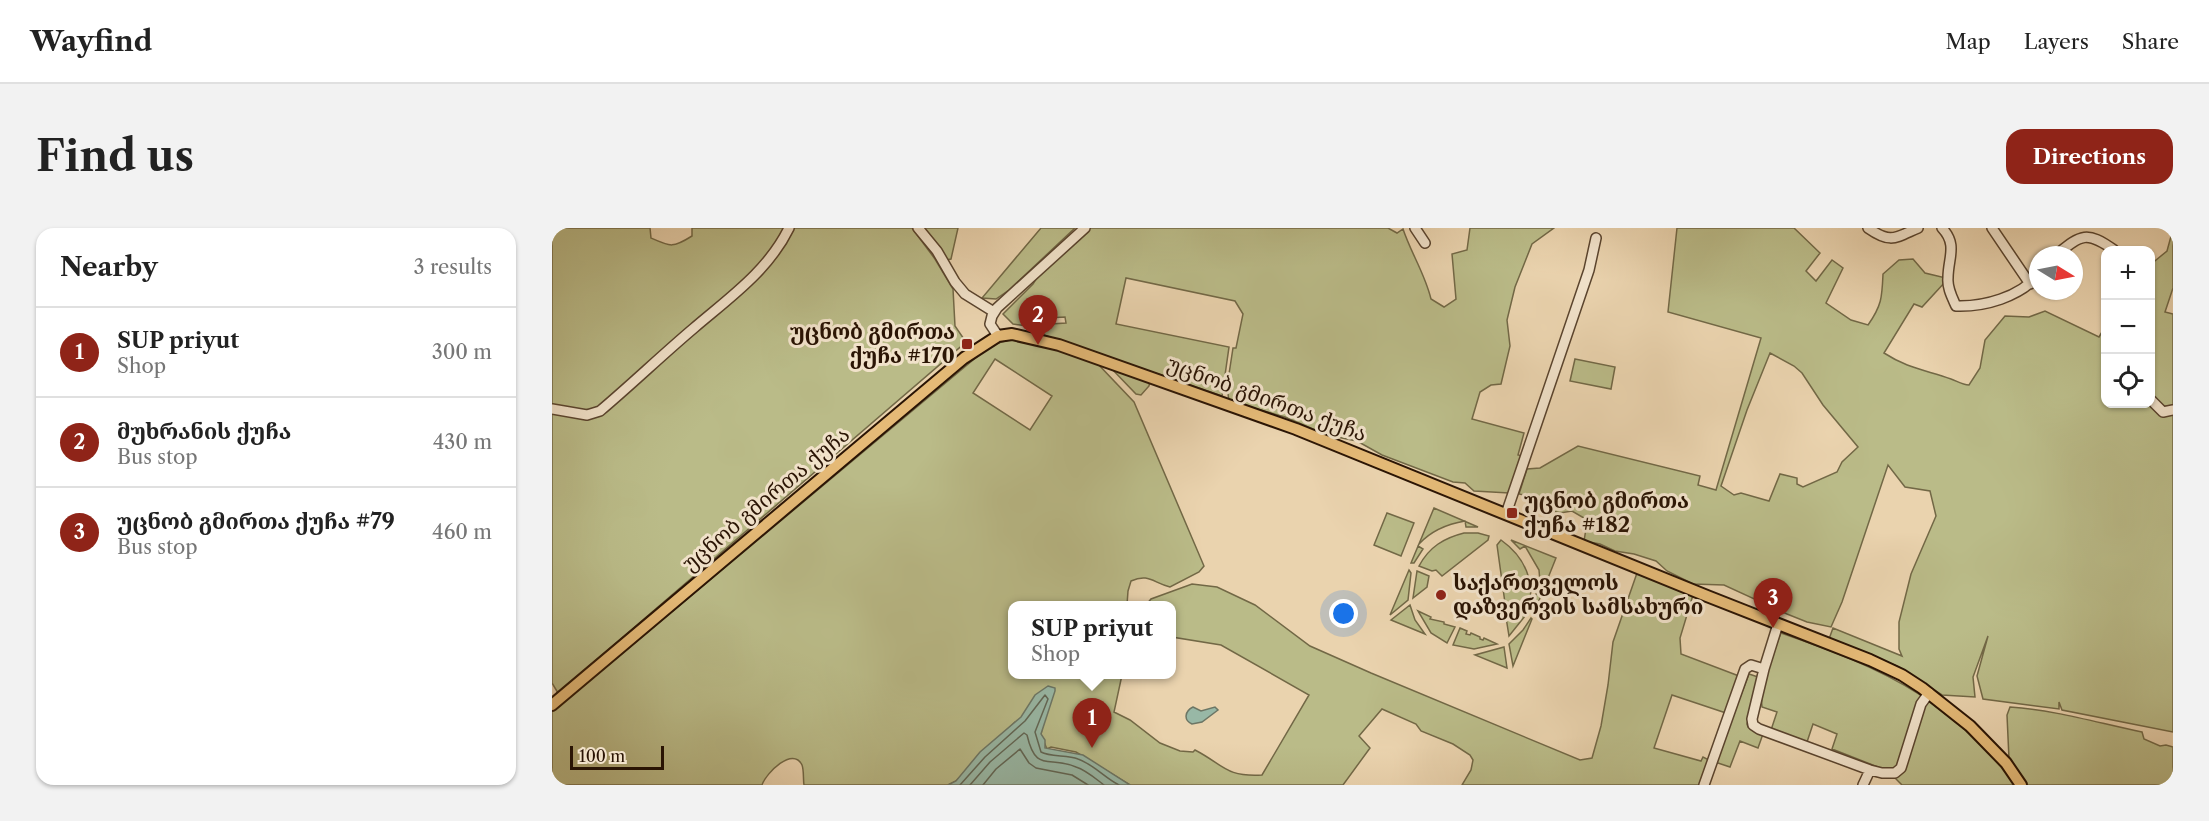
<!DOCTYPE html>
<html lang="en">
<head>
<meta charset="utf-8">
<style>
	:root { --surface:#fff; --page:#f2f2f2; --text:#222; --muted:#767676; --line:#e0e0e0; --accent:#8f2418 }
	body { margin:0; font-family:"Libre Caslon Text","Noto Serif Georgian",serif; background:var(--page); color:var(--text) }
	.controls { position:absolute; right:18px; top:18px; display:grid; overflow:hidden; border-radius:12px; box-shadow:0 2px 4px #0004 }
	.controls button { width:54px; height:54px; display:grid; place-items:center; padding:0; border:0; border-bottom:2px solid var(--line); background:var(--surface); color:var(--text); font:30px sans-serif }
	.compass { position:absolute; left:1477px; top:18px; width:54px; height:54px; border-radius:50%; background:var(--surface); box-shadow:0 2px 4px #0004; rotate:100deg }
	.scale { position:absolute; left:18px; bottom:15px; width:94px; box-sizing:border-box; padding-left:6px; border:3px solid #2a1404; border-top:0; font-size:16px; line-height:21px; white-space:nowrap; color:#2a1404; -webkit-text-stroke:4px #f1e2ca; paint-order:stroke }
	.you { position:absolute; left:792px; top:386px; width:21px; height:21px; margin:-15px; border:4px solid #fff; border-radius:50%; background:#1a73e8; box-shadow:0 0 0 9px #1a73e833 }
	.badge { display:grid; place-items:center; width:39px; height:39px; border-radius:50%; background:var(--accent); color:#fff; font-size:20px; font-weight:700 }
	.pin { position:absolute; translate:-50% -50px; filter:drop-shadow(0 2px 3px #0008) }
	.pin::after { content:''; position:absolute; top:32px; width:21px; height:18px; background:inherit; clip-path:polygon(0 0,100% 0,50% 100%) }
	.popup { position:absolute; left:456px; top:373px; width:168px; height:78px; box-sizing:border-box; display:grid; place-content:center; border-radius:12px; background:var(--surface); filter:drop-shadow(0 2px 4px #0005); font-size:20px; white-space:nowrap; color:var(--muted) }
	.popup b { font-size:22px; color:var(--text) }
	.popup::after { content:''; position:absolute; left:50%; top:100%; margin-left:-12px; border:12px solid transparent; border-top-color:var(--surface) }
	.list { margin:0; padding:0; list-style:none }
	h2 { display:flex; justify-content:space-between; align-items:center; height:78px; margin:0; padding:0 24px; font-size:26px }
	h2 small { font-size:20px; font-weight:400; color:var(--muted) }
	.list li { display:grid; grid-template-columns:39px 1fr auto; gap:18px; align-items:center; box-sizing:border-box; height:90px; padding:0 24px; border-top:2px solid var(--line) }
	.list b { display:block; font-size:22px; white-space:nowrap }
	.list p { margin:0; font-size:20px; white-space:nowrap; color:var(--muted) }
	.list em { font-size:20px; font-style:normal; color:var(--muted) }
	.icon { flex:none; width:33px; height:33px; fill:none; stroke:currentColor; stroke-width:2; stroke-linecap:round; stroke-linejoin:round }
	.map { position:relative; flex:none; width:1621px; height:557px; overflow:hidden; border-radius:18px }
	header { display:flex; align-items:center; gap:36px; box-sizing:border-box; height:84px; padding:0 30px; background:var(--surface); border-bottom:2px solid var(--line) }
	header strong { font-size:28px }
	nav { display:flex; gap:33px; margin-inline-start:auto; font-size:21px }
	.intro { display:flex; align-items:center; justify-content:space-between; box-sizing:border-box; height:144px; padding:0 36px }
	h1 { margin:0; font-size:42px }
	.button { padding:15px 27px; border-radius:18px; background:var(--accent); color:#fff; font-size:21px; font-weight:700 }
	main { display:flex; gap:36px; padding:0 36px }
	aside { flex:1; background:var(--surface); border-radius:18px; box-shadow:0 2px 4px #0004 }
	.map>svg:first-child { display:block }
	.green { fill:#babb88; stroke:#726846; stroke-width:1.5; fill-rule:evenodd }
	.water { fill:#98b8a6; stroke:#6c7665; stroke-width:1.5 }
	.lines { fill:none; stroke-linecap:round; stroke-linejoin:round }
	.shore { stroke:#616655; stroke-width:1.5 }
	.minor-casing { stroke:#5a442e; stroke-width:12 }
	.major-casing { stroke:#2a1404; stroke-width:14 }
	.minor { stroke:#f1e2ca; stroke-width:9 }
	.major { stroke:#e5ba77; stroke-width:10 }
	.poi-dot { fill:#8f2418; stroke:#f1e2ca; stroke-width:2 }
	.labels { text-anchor:middle; stroke-width:6; stroke-linejoin:round; paint-order:stroke }
	.poi-label { font-size:21px; font-weight:bold; fill:#2a1404; stroke:#f1e2ca; text-anchor:start }
	.street-label { font-size:21px; fill:#2a1404; stroke:#f1e2ca }
</style>
</head>
<body>
<header>
<strong>Wayfind</strong>
<nav><a>Map</a><a>Layers</a><a>Share</a></nav>
</header>
<div class="intro"><h1>Find us</h1><a class="button">Directions</a></div>
<main>
<aside>
<h2>Nearby<small>3 results</small></h2>
<ul class="list">
<li><span class="badge">1</span><div><b>SUP priyut</b><p>Shop</p></div><em>300 m</em></li>
<li><span class="badge">2</span><div><b>მუხრანის ქუჩა</b><p>Bus stop</p></div><em>430 m</em></li>
<li><span class="badge">3</span><div><b>უცნობ გმირთა ქუჩა #79</b><p>Bus stop</p></div><em>460 m</em></li>
</ul>
</aside>
<div class="map">
<svg width="1621" height="557" viewBox="0 0 1621 557">
	<rect width="100%" height="100%" fill="#ead3ae"/>
	<filter id="stains"><feTurbulence type="fractalNoise" baseFrequency=".00333" numOctaves="4"/><feColorMatrix values="0 0 0 0 .2 0 0 0 0 .09 0 0 0 0 .02 0 0 0 .5 -.17"/></filter>
	<radialGradient id="worn" r=".72"><stop offset=".6" stop-color="#630" stop-opacity="0"/><stop offset="1" stop-color="#630" stop-opacity=".3"/></radialGradient>
	<path class="green" d="M0,0H98L99,10C119,19 121,20 140,8V0H234L221,33L242,0H360L383,31L401,61L403,98L414,114L6,465L0,455Z
		M367,0H406L399,31L394,32Z
		M489,0H523L457,62L444,71L430,70Z
		M538,0H836L845,5L851,1C859,25 873,46 879,71L892,79L904,71L900,26L915,22L918,0H1002L980,16L963,59L955,92L958,118L949,156L939,157L928,164L920,191L972,205L966,227L971,228L957,265L922,263L913,255L901,254L830,227L805,213L775,207L733,189L677,173L675,159L681,120H684L691,86L683,73L574,50L564,96L677,119L670,168L486,105L498,96L514,95L513,89L493,90L484,99L461,96L451,86L481,56L489,43Z
		M1125,0H1242L1268,25L1254,43L1264,53L1280,32L1291,40L1274,75L1299,92L1316,97C1330,77 1330,69 1331,46L1347,32L1361,31L1373,45L1394,50V53L1370,79L1362,76L1332,125C1355,140 1373,142 1399,151C1405,153 1410,157 1417,157L1428,140L1433,112L1453,88L1477,89L1493,83L1547,109L1553,99L1554,176H1598L1611,184L1621,182V504L1510,482L1507,474V481L1431,471L1425,448L1436,408L1421,449L1423,469L1390,467L1345,438L1277,411L1281,400L1350,428L1347,421V394L1359,346L1384,288L1378,263L1353,259L1336,237L1290,374L1279,399L1255,394L1235,386L1172,357L1141,356L1115,343L1104,333L1082,326L1063,323L1048,316L1032,313L1034,301L1032,290L1020,283L1008,285L997,282L987,270L967,266L975,241L988,240L1026,218L1148,248L1146,257L1164,262L1209,110L1116,84ZM1218,125L1242,138L1250,145L1271,177L1306,219L1290,234L1285,244L1251,259L1245,256V250L1228,246L1217,273L1189,265L1182,267L1169,258L1195,182Z
		M1621,1V60L1613,84L1621,86V180L1608,177L1599,165L1598,37L1615,23Z
		M464,110L543,133L582,174L652,338L647,344L618,359C601,355 597,345 579,353L576,363L575,377L460,378V446L570,447L562,484L578,492L608,515L628,523L641,524L643,522C672,537 673,549 710,547L757,467L669,417L620,409V378L594,377L599,371L640,356L665,359L703,377L758,418L819,445L1028,532L1040,530L1049,498L1056,457L1061,414L1085,345L1141,367L1128,410L1129,426L1187,448L1174,485L1120,467L1102,520L1149,533L1151,529L1157,532L1148,557H910L919,542L921,532L918,527L901,516L869,503L864,496L830,481L807,508L818,520L791,557H578L524,524L499,519L495,521L489,507L490,500L463,494L404,553L396,557H252C251,551 252,542 250,537C241,518 214,545 210,557H0V484L439,117ZM443,131L500,168L478,202L421,165Z
		M1023,131L1063,139L1059,161L1018,153Z
		M557,138L598,153L597,158L589,167L584,166Z
		M882,280L926,299H914L913,293C895,296 879,303 867,316L866,318L871,321L862,335H859Z
		M835,285L862,295L849,328L822,317Z
		M912,305H926L937,308L936,312L890,348L884,342L880,343L867,338C877,319 892,310 912,305Z
		M949,312C973,329 984,354 976,383L962,377L961,374L953,375L945,317Z
		M959,312L1004,330L982,385H980L984,366H989L987,342L973,318L968,321Z
		M857,342L859,345L856,372L838,387Z
		M865,343L877,348L875,359L861,370Z
		M858,377L863,392L873,406L839,392Z
		M866,383L879,389L878,391L892,394V396L903,399L895,415L879,405Z
		M953,383L973,388L957,408Z
		M979,390L980,391L961,438L957,416L971,402Z
		M908,400L915,403L914,406L918,407L919,405L928,409V411L931,412L932,410L945,416L922,421L901,417Z
		M1229,405C1276,421 1324,439 1367,466C1381,475 1394,487 1407,497C1429,515 1449,532 1463,557H1350L1343,550L1342,541H1331L1280,521L1285,506L1261,496L1255,514L1219,502L1225,484L1210,479C1207,454 1220,428 1229,405Z
		M952,419L955,440L923,427Z
		M1197,446L1209,450L1195,496L1196,499L1211,506L1206,520L1188,513L1178,539L1163,534Z
		M1458,479C1503,482 1546,495 1590,504L1592,511L1608,518L1614,517L1621,519V557H1475L1457,531L1455,487Z"/>
	<path class="water" d="M496,458L503,460V463L489,506L493,512V520L531,527L578,557H396L404,553L428,524L469,489L483,467Z
		M641,479L649,483L663,479L666,482L650,494L640,496C631,492 633,483 641,479Z"/>
	<g class="lines">
		<path class="shore" d="M408,557L433,529L473,493L493,467L496,471L483,504L489,524C498,529 515,527 526,531C541,536 553,550 567,557
			M418,557L438,534L472,505L475,507C484,546 497,527 524,539C534,542 544,551 552,557
			M431,557L444,541L468,521L477,535L484,540L520,547L536,557"/>
		<defs>
			<path id="minor" d="M366,0L385,23L403,54L413,66L442,84
				M863,0L873,15
				M1316,0C1339,16 1343,10 1366,0
				M1390,0C1406,17 1396,30 1396,50C1395,60 1400,69 1404,78C1432,79 1468,69 1486,47
				M1440,0L1478,56
				M1504,27C1529,7 1534,2 1562,22
				M446,108L438,96L440,88L445,80L533,0
				M1598,171L1611,184L1621,182
				M0,181L35,187L48,183C80,156 110,127 142,100C177,70 216,43 237,0
				M954,286L1037,42L1044,10
				M1226,396L1212,441L1200,491L1201,497L1207,501L1318,542L1330,545H1343L1349,540L1369,476L1377,465
				M1152,557L1193,441L1199,437L1212,441
				M1311,557L1318,542"/>
			<path id="major" d="M0,477L412,130L446,108L460,106L507,117L744,201L1155,368L1318,432L1350,447L1370,460L1418,498L1454,535L1469,557"/>
		</defs>
		<use href="#minor" class="minor-casing"/>
		<use href="#major" class="major-casing"/>
		<use href="#minor" class="minor"/>
		<use href="#major" class="major"/>
	</g>
	<g class="poi-dot">
		<rect x="409" y="110" width="12" height="12" rx="3"/>
		<rect x="954" y="279" width="12" height="12" rx="3"/>
		<circle cx="889" cy="367" r="6"/>
	</g>
	<g class="labels">
		<g class="poi-label">
			<text x="403" y="111" text-anchor="end">უცნობ გმირთა<tspan x="403" dy="24">ქუჩა #170</tspan></text>
			<text x="972" y="280">უცნობ გმირთა<tspan x="972" dy="24">ქუჩა #182</tspan></text>
			<text x="901" y="362">საქართველოს<tspan x="901" dy="24">დაზვერვის სამსახური</tspan></text>
		</g>
		<g class="street-label">
			<text transform="translate(715 171) rotate(20)" y="7">უცნობ გმირთა ქუჩა</text>
			<text transform="translate(214 271) rotate(-40)" y="7">უცნობ გმირთა ქუჩა</text>
		</g>
	</g>
	<rect width="100%" height="100%" filter="url(#stains)"/>
	<rect width="100%" height="100%" fill="url(#worn)"/>
</svg>
<div class="controls">
<button>+</button>
<button>−</button>
<button><svg class="icon" aria-label="locate" viewBox="0 0 24 24"><circle cx="12" cy="12" r="6"/><path d="M12 2v4M12 18v4M2 12h4M18 12h4"/></svg></button>
</div>
<svg class="compass" viewBox="-18 -18 36 36"><path d="M0-13l5 13h-10z" fill="#e53935"/><path d="M0 13l5-13h-10z" fill="#767676"/></svg>
<div class="scale">100 m</div>
<div class="you"></div>
<div class="pin badge" style="left:540px;top:520px">1</div>
<div class="popup"><b>SUP priyut</b>Shop</div>
<div class="pin badge" style="left:486px;top:117px">2</div>
<div class="pin badge" style="left:1221px;top:400px">3</div>
</div>
</main>
</body>
</html>
